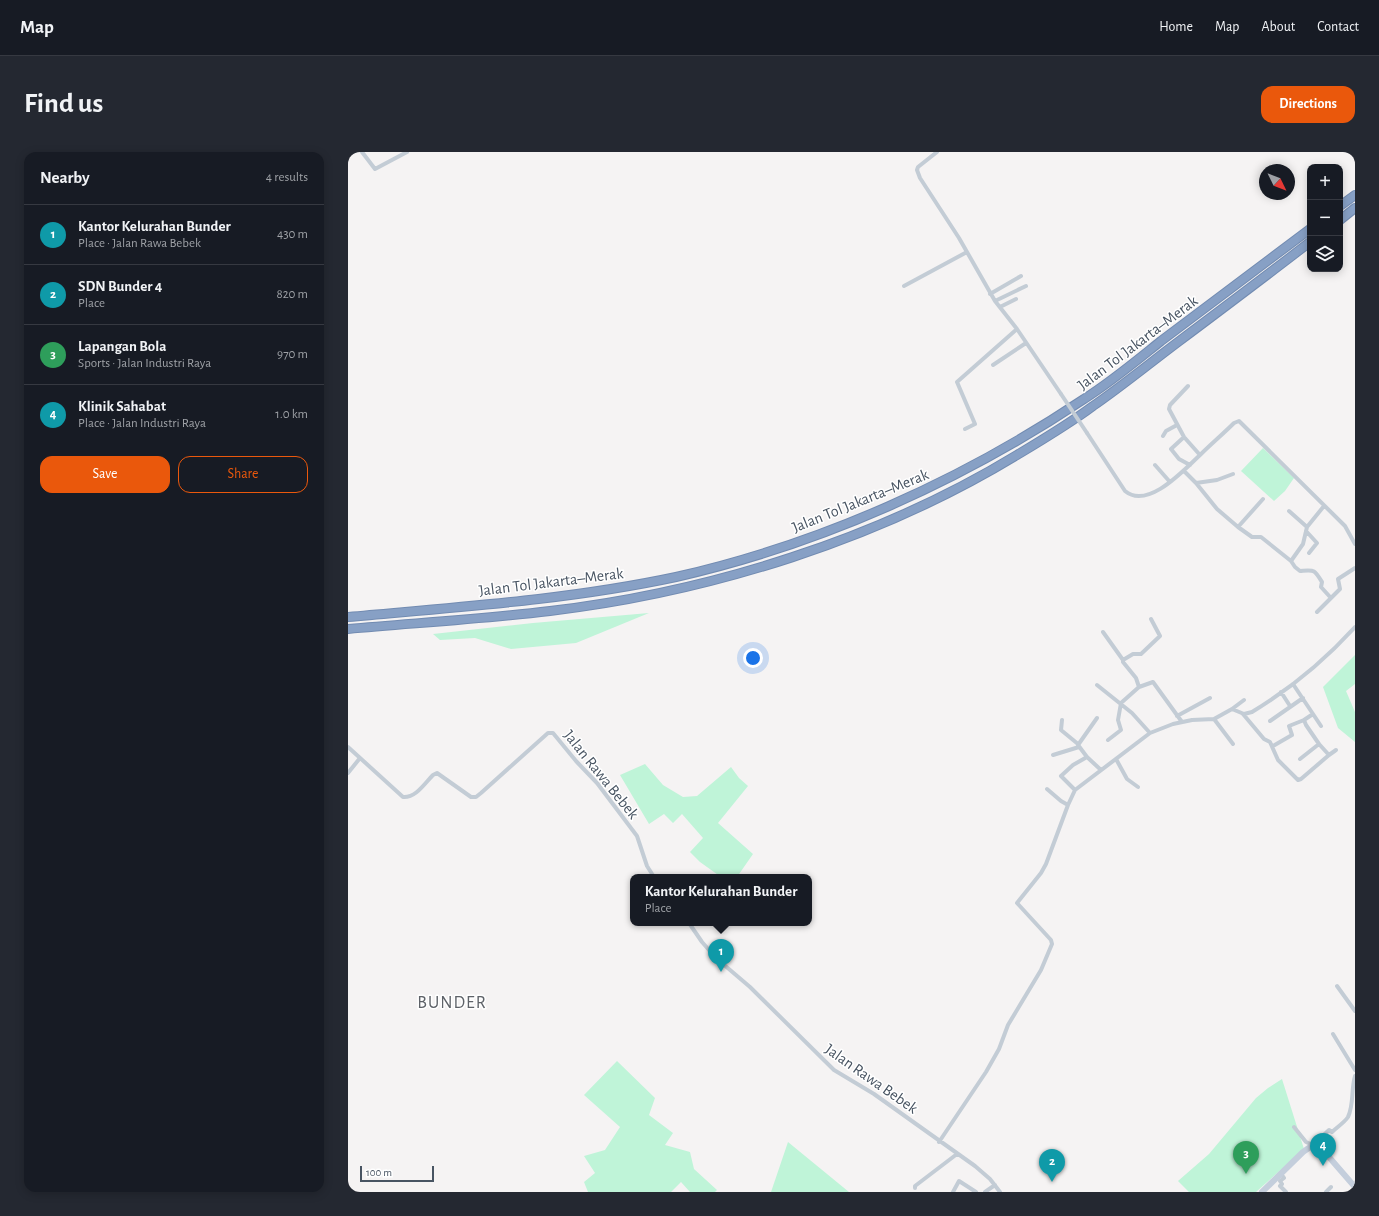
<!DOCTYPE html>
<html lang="en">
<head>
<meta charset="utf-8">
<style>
	:root { --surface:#171b24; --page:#242831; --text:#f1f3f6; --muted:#9ea1a6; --line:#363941; --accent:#ea580c }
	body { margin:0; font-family:"Alegreya Sans",sans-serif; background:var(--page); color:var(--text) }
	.controls { position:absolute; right:12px; top:12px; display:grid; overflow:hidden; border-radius:8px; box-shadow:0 2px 10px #0003 }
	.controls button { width:36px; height:36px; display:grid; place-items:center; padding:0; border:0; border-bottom:1px solid var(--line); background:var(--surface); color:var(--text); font:20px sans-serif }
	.compass { position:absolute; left:911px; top:12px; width:36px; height:36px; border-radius:50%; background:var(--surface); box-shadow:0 2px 10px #0003; rotate:133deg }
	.scale { position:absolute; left:12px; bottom:10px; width:74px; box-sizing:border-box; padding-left:4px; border:2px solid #485462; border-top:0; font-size:11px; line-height:14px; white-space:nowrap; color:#485462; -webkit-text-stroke:3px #fff; paint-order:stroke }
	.you { position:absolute; left:405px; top:506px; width:14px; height:14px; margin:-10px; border:3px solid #fff; border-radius:50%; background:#1a73e8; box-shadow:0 0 0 6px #1a73e833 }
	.badge { display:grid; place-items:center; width:26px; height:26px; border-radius:50%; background:var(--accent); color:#fff; font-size:13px; font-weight:700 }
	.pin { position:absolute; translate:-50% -33px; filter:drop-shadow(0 1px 2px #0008) }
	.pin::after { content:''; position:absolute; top:21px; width:14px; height:12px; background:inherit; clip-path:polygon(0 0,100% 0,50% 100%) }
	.popup { position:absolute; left:282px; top:722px; width:182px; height:52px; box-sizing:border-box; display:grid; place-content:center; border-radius:8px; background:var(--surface); filter:drop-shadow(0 1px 3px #0005); font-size:13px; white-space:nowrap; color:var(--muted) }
	.popup b { font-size:15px; color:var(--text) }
	.popup::after { content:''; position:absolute; left:50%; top:100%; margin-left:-8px; border:8px solid transparent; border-top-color:var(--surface) }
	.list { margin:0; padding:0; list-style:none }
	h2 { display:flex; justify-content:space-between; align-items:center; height:52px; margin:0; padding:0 16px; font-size:17px }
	h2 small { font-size:13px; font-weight:400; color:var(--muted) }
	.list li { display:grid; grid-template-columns:26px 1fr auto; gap:12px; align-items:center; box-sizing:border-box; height:60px; padding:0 16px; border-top:1px solid var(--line) }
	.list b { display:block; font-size:15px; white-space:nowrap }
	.list p { margin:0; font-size:13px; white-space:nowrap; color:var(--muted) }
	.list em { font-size:13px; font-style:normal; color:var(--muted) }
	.actions { display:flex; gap:8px; padding:12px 16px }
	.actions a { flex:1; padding:9px 0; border:1px solid var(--accent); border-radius:12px; text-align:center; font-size:14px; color:var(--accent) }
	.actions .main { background:var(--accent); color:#fff }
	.icon { flex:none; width:22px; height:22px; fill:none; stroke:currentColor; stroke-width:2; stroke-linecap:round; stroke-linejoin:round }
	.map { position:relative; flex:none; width:1007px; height:1040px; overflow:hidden; border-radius:12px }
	header { display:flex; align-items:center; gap:24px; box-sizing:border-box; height:56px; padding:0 20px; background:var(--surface); border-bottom:1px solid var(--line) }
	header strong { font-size:19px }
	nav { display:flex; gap:22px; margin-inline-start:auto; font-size:14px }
	.intro { display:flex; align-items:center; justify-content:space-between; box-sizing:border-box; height:96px; padding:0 24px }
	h1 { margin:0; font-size:28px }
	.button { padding:10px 18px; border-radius:12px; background:var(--accent); color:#fff; font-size:14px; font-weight:700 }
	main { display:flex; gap:24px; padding:0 24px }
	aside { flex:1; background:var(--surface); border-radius:12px; box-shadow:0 2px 10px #0003 }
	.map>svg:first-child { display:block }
	.green { fill:#bff4d8 }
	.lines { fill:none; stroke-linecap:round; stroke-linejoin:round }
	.highway-casing { stroke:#728bb1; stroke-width:10 }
	.street { stroke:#c3ccd5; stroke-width:4 }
	.secondary { stroke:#c4cedc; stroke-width:6 }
	.highway { stroke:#87a0c5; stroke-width:8 }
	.street-bridge { stroke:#c3ccd5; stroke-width:4 }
	.labels { text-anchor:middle; stroke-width:3; stroke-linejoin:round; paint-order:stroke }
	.street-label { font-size:16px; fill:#485462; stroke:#fff }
	.quarter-label { font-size:18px; letter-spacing:1px; fill:#5e6268; stroke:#fff }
</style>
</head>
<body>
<header>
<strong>Map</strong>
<nav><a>Home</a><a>Map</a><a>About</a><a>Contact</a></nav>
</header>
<div class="intro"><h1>Find us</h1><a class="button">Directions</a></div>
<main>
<aside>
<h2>Nearby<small>4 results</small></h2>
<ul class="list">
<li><span class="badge" style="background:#0f9aa8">1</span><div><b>Kantor Kelurahan Bunder</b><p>Place · Jalan Rawa Bebek</p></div><em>430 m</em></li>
<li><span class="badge" style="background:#0f9aa8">2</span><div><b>SDN Bunder 4</b><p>Place</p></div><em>820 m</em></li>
<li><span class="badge" style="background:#2e9e5b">3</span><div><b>Lapangan Bola</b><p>Sports · Jalan Industri Raya</p></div><em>970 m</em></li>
<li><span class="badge" style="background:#0f9aa8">4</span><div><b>Klinik Sahabat</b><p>Place · Jalan Industri Raya</p></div><em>1.0 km</em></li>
</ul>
<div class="actions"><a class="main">Save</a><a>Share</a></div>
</aside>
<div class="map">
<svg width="1007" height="1040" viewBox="0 0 1007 1040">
	<rect width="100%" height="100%" fill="#f5f3f3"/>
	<path class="green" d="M915,296L946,326L937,339L926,349L893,319Z
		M301,461L228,491L163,497L127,486L92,488L85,482L185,471Z
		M1007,503V532L998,539L1007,560V590L990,576L975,535Z
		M297,612L315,633L335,645L349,644L383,615L391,626L400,634L370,671L405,702L389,725H373L352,710L342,700L355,686L334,662L325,671L316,662L301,672L272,623Z
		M269,909L307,946L301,963L325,981L317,993L342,1000L346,1017L369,1038L367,1040H342L333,1030L323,1040H240L236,1030L247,1021L236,1004L257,998L272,975L236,943Z
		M934,927L956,997L908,1040H841L830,1029L861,1002L908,946L920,936Z
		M440,990L501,1040H423Z"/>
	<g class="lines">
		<defs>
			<path id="highway" d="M992,54L1007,43
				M992,68L1007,56
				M0,465C110,455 220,448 328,425C473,392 613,329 736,247C763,230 788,209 813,189C863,152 912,114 962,77
				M0,477C67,471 135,467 202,459C362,440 531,387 669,303C694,288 721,272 745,254C774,234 802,211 830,190C874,157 918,124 962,90"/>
		</defs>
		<use href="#highway" class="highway-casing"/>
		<path class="street" d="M14,0L27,17L59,0
			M589,0L570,15L569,18L572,26L611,86L647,149L669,177L713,242
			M556,134L619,100
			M642,142L673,124
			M647,149L678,134
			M652,155L668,147
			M645,213L678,191
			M840,234L822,253L821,257L836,285L852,303
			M617,277L627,272L609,230L669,177
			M739,281L777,339C800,358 836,318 852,303C863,292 875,282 886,271L891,269L997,374L1007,392
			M815,284L818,279L829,273
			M836,285L823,297L831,307L842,313
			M807,313L822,330
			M836,319L848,331L869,328L885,322
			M848,331L869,357L890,375L915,347
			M941,359L959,375
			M890,375L904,385H913L943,409L955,392L959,375L976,354
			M958,379L969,391L961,401
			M943,409L947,415L952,419C967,418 966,417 974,430L973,435L983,446
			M969,460L992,437L990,427L1007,416
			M803,467L812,484L793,502H785L775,508V510L788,526L791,535L805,530L834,570
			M755,480L775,508
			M945,532L965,562L956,568L958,573L971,592L952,607
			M749,533L784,561L802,581
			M933,540L942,554
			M884,557L896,548
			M895,562L916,587L922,590L930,608L950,628L953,627L981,603L971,592
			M965,562L973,574
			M829,564L862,546
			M749,566L730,593L739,605L753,618
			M866,567L885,592
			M714,568L713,578L730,592
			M922,569L955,546
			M760,588L773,578L770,568L773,551L791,535
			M925,594L944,583L941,574L956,568
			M0,595L55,645C68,646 77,631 85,623L89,621L123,645H128L133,641L200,581H205L228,609L249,631L289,684L299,714L306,725
			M705,603L731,595
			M981,603L988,598
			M768,607L779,627L790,635
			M0,621L12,606
			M699,637L713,649L720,653
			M727,638L713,624L725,613L739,605
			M341,771L354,790L368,806L402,835L486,918L526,942L627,1014L642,1027L652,1040
			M989,834L1007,859
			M985,882L1007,918
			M946,975L958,990L965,993L981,978L984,980C989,975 996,971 1000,965C1006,953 1003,937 1007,924
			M591,990L638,920L651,897L660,873L693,818L704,792L703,788L669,751L693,721L698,712L720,653L727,638L802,581L825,572L844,568L866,567L884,557L896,562L904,560C942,537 977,508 1007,475
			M933,1022L936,1026L932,1029L934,1032L932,1034L938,1040
			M567,1036V1034L609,1002
			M605,1040L611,1029L628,1040
			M637,1040L647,1033
			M978,1040L983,1035"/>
		<path class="secondary" d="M914,1040L955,1000L965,993H969L974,997L1007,1035"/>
		<use href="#highway" class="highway"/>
		<path class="street-bridge" d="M713,242L739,281"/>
	</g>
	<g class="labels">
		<g class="street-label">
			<text transform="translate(789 190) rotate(-37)" y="6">Jalan Tol Jakarta–Merak</text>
			<text transform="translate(512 348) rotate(-22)" y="6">Jalan Tol Jakarta–Merak</text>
			<text transform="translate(203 429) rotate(-7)" y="6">Jalan Tol Jakarta–Merak</text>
			<text transform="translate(254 622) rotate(51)" y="6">Jalan Rawa Bebek</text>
			<text transform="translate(524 926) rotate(35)" y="6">Jalan Rawa Bebek</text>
		</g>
		<g class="quarter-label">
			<text x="104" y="856">BUNDER</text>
		</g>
	</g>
</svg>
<div class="controls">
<button>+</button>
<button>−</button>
<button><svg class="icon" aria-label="layers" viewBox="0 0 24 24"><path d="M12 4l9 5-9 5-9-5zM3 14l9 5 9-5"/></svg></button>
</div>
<svg class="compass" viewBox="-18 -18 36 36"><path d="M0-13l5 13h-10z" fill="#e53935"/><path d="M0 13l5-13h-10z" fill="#9ea1a6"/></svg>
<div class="scale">100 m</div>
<div class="you"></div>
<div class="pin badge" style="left:373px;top:820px;background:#0f9aa8">1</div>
<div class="popup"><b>Kantor Kelurahan Bunder</b>Place</div>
<div class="pin badge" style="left:704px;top:1030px;background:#0f9aa8">2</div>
<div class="pin badge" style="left:898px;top:1022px;background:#2e9e5b">3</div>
<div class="pin badge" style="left:975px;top:1014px;background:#0f9aa8">4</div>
</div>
</main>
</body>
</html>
